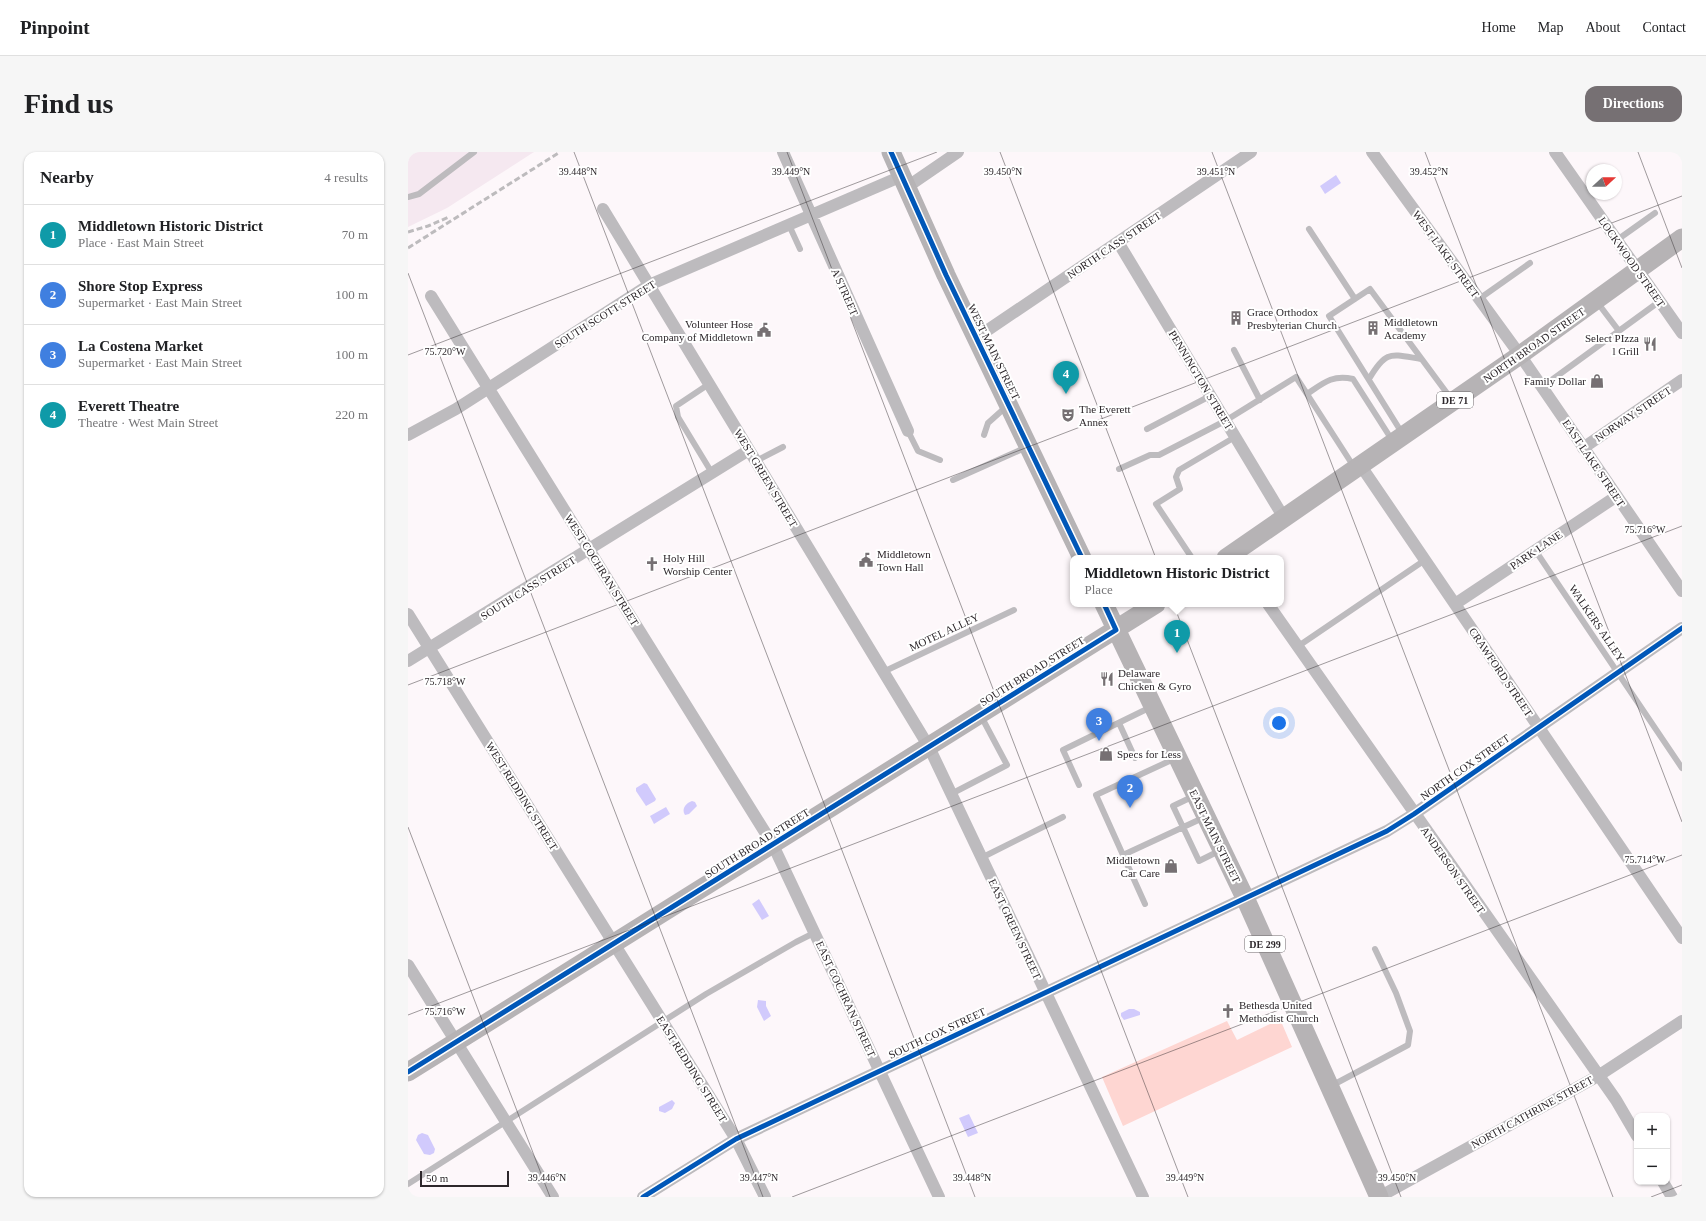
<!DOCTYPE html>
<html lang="en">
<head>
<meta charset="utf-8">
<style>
	:root { --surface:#fff; --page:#f6f6f6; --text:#202124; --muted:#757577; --line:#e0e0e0; --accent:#767073 }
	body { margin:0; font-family:"Times New Roman",serif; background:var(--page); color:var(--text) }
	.controls { position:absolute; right:12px; bottom:12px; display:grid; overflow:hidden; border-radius:8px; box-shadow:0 1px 3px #0004 }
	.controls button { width:36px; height:36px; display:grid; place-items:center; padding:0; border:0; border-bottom:1px solid var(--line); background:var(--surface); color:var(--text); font:20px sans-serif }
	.compass { position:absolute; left:1178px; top:12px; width:36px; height:36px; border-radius:50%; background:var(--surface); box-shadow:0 1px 3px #0004; rotate:69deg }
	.scale { position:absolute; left:12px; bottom:10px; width:89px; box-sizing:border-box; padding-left:4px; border:2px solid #2d272b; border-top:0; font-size:11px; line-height:14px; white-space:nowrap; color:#2d272b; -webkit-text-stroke:3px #fff; paint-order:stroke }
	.you { position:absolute; left:871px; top:571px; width:14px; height:14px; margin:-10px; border:3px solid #fff; border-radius:50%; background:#1a73e8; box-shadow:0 0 0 6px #1a73e833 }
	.badge { display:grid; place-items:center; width:26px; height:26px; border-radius:50%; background:var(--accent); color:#fff; font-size:13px; font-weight:700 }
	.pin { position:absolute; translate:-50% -33px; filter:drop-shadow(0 1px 2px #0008) }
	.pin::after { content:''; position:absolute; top:21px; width:14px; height:12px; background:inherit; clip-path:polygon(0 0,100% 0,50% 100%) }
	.popup { position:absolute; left:662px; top:403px; width:214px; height:52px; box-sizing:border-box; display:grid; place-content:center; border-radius:8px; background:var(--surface); filter:drop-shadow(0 1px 3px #0005); font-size:13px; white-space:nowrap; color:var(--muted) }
	.popup b { font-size:15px; color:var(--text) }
	.popup::after { content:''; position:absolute; left:50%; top:100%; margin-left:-8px; border:8px solid transparent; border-top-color:var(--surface) }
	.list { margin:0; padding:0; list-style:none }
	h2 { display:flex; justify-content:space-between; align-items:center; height:52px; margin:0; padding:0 16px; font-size:17px }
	h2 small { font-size:13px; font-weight:400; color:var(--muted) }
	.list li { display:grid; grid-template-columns:26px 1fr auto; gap:12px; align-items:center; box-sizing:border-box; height:60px; padding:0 16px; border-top:1px solid var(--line) }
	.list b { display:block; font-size:15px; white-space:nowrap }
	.list p { margin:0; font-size:13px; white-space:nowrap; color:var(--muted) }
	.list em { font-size:13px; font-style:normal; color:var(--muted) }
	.map { position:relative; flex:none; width:1274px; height:1045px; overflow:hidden; border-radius:12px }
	header { display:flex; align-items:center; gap:24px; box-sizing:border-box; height:56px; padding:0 20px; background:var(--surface); border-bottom:1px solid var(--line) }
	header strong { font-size:19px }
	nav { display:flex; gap:22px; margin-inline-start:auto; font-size:14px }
	.intro { display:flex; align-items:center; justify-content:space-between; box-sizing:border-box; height:96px; padding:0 24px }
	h1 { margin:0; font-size:28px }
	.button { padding:10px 18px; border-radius:12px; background:var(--accent); color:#fff; font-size:14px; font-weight:700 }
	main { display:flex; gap:24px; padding:0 24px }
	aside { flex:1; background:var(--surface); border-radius:12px; box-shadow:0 1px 3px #0004 }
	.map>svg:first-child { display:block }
	.built { fill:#f5e8f0 }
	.green { fill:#fed6d2 }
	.water { fill:#d1cafc }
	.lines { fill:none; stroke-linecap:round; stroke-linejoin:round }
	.service { stroke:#bdbbbe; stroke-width:6 }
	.minor { stroke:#bdbbbe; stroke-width:12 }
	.primary { stroke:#b6b3b5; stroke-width:19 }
	.rail { stroke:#bdbbbd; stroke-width:3; stroke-dasharray:6 3; stroke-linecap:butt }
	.cycleway-casing { stroke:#fff; stroke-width:8 }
	.cycleway { stroke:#0057b8; stroke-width:5 }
	.ticks { fill:none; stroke:#2d272b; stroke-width:1; stroke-opacity:0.45 }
	.labels { text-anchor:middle; stroke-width:4; stroke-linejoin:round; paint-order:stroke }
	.shield { fill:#fff; stroke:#6c686b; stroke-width:1 }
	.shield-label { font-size:10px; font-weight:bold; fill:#2d272b }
	.street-label { font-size:11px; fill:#2d272b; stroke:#fff }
	.poi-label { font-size:11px; fill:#2d272b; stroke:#fff; text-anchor:start }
	.ticks-label { font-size:10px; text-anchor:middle; fill:#2d272b; stroke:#fff; stroke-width:4; stroke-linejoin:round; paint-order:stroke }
</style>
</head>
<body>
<header>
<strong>Pinpoint</strong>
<nav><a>Home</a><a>Map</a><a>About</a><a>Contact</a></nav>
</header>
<div class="intro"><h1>Find us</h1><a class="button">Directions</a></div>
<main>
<aside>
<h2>Nearby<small>4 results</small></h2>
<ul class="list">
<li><span class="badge" style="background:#0f9aa8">1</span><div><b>Middletown Historic District</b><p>Place · East Main Street</p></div><em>70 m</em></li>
<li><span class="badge" style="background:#3f7fe0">2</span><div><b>Shore Stop Express</b><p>Supermarket · East Main Street</p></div><em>100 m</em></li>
<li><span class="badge" style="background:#3f7fe0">3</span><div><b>La Costena Market</b><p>Supermarket · East Main Street</p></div><em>100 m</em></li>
<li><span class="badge" style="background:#0f9aa8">4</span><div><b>Everett Theatre</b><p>Theatre · West Main Street</p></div><em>220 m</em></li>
</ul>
</aside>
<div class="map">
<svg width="1274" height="1045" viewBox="0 0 1274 1045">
	<rect width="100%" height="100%" fill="#fdf7fa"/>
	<path class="built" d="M0,0H126L39,56L0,75Z"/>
	<path class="green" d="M872,867L884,895L715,974L694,925L819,869L829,888Z"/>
	<path class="water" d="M928,23L933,31L917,42L912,34Z
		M236,631L239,632L248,647L247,649L238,654L228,639V636Z
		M284,649L287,650L289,654L281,662L277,663C273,657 278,651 284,649Z
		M258,655L262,662L246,672L242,664Z
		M351,747L361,764L354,768L344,752Z
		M350,848L358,849V854L363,864L356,869L349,855Z
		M721,857H726L732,860V863L716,868L713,864V861Z
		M264,948L267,951L264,957L257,961L251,959V955Z
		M561,962L570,981L560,985L551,966Z
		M14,981L20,983L27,997L26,1001L22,1003L16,1002L8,988L10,983Z"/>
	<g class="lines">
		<path class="service" d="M0,45L11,42L66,0
			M381,73L392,97
			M901,77L947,147
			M1209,88L1247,61
			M1071,147L1122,111
			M1189,150L1211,179
			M826,198L852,248
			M961,227C978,198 982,202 1013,207
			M301,232L268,254L270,265L304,321
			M1134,235L1252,149
			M739,277L802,244
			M500,279L510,299L532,308
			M994,281L921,164L962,137L1044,248
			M576,283L580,271L599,254
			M348,309L375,295
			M946,315L899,242C915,231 925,222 945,227L984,288
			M711,317L742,303H751L817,269L888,225L899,242
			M545,328L619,295
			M1127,398L1274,616
			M784,406L748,352L772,337L768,325L771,318L827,285
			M889,495L1017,408
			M475,520L606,458
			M711,571L727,606
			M671,633L655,598L743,555
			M543,642L599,613L573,564
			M786,644L765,654L791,709L811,699
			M715,703L797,665
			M573,706L655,665
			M737,752L688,643L768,606
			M923,934L1000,893L1002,879L988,841L967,797
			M0,1032L298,842L388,790L406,781"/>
		<path class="minor" d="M375,0L500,279
			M964,0L1112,203L1274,439
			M1147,0L1274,181
			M499,35L550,0
			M195,57L521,595L735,1045
			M710,90L876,366
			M23,144L365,693L531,1045
			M568,186L843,0
			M0,283L48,257L241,133L494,24
			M1175,296L1274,228
			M953,314L1274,786
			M860,452L1208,948L1229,984
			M1047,452L1209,344
			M0,462L328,987L357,1045
			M0,509L341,298
			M0,813L145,1045
			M1255,1030L1264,1045
			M235,1045L328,987L979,679L1006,662L1274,476
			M971,1045L1190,924L1274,869"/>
		<path class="primary" d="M483,0L538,123L674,406
			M818,406L1112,203L1274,86
			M696,452L838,748L971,1045
			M0,920L748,452"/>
		<path class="rail" d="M0,80L20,74L41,65
			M0,96L152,0"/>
		<defs>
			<path id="cycleway" d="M483,0L538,123L674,406
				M0,920L708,478L696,452
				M235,1045L328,987L979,679L1006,662L1274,476"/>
		</defs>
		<use href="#cycleway" class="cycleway-casing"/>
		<use href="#cycleway" class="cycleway"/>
	</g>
	<path class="ticks" d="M166,0L567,1045M379,0L780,1045M592,0L993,1045M804,0L1205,1045M1017,0L1274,670M1230,0L1274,116M0,121L355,1045M0,203L529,0M0,533L1274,44M0,675L142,1045M0,863L1274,374M384,1045L1274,703M1243,1045L1274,1033"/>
	<defs>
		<symbol id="building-bare" viewBox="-9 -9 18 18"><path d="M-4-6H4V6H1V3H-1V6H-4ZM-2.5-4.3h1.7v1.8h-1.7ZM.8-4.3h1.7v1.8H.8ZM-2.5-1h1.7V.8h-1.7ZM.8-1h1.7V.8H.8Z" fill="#767073" stroke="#fff" stroke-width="2.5" paint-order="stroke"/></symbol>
		<symbol id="civic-bare" viewBox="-9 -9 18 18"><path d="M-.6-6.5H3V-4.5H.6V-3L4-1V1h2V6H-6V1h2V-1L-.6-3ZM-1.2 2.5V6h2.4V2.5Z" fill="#767073" stroke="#fff" stroke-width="2.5" paint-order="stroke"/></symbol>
		<symbol id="restaurant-bare" viewBox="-9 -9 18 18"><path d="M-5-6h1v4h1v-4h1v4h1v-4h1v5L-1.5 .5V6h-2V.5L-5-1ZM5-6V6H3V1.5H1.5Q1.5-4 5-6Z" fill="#767073" stroke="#fff" stroke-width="2.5" paint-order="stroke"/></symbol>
		<symbol id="shop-bare" viewBox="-9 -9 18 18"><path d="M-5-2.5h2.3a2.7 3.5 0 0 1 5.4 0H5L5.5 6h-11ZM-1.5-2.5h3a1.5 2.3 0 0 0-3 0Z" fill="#767073" stroke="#fff" stroke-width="2.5" paint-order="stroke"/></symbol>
		<symbol id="theatre-bare" viewBox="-9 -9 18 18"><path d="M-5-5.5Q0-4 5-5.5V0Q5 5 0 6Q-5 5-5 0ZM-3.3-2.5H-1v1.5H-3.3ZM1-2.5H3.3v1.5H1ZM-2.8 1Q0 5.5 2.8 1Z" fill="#767073" stroke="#fff" stroke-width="2.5" paint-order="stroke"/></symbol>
		<symbol id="church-bare" viewBox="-9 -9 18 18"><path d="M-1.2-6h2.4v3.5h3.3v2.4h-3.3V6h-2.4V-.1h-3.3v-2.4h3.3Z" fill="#767073" stroke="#fff" stroke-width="2.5" paint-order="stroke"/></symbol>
	</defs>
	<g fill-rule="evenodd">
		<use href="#building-bare" x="818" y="156" width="20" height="20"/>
		<use href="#building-bare" x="955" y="166" width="20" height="20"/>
		<use href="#civic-bare" x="346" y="168" width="20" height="20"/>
		<use href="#restaurant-bare" x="1232" y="182" width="20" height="20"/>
		<use href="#shop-bare" x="1179" y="219" width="20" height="20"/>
		<use href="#theatre-bare" x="650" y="253" width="20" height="20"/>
		<use href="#civic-bare" x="448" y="398" width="20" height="20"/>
		<use href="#church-bare" x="234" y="402" width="20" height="20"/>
		<use href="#restaurant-bare" x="689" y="517" width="20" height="20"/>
		<use href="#shop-bare" x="688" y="592" width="20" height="20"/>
		<use href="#shop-bare" x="753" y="704" width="20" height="20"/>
		<use href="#church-bare" x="810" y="849" width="20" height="20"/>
	</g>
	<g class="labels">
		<g class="shield">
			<rect x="1029" y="240" width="36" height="16" rx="3"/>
			<rect x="837" y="784" width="40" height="16" rx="3"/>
		</g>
		<g class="shield-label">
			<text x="1047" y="252">DE 71</text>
			<text x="857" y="796">DE 299</text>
		</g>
		<g class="street-label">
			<text transform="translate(706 93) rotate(-34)" y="4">NORTH CASS STREET</text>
			<text transform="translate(1038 102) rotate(54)" y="4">WEST LAKE STREET</text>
			<text transform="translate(1224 110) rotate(55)" y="4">LOCKWOOD STREET</text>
			<text transform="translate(437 140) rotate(66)" y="4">A STREET</text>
			<text transform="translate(197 162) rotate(-32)" y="4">SOUTH SCOTT STREET</text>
			<text transform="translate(1126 193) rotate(-35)" y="4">NORTH BROAD STREET</text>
			<text transform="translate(586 200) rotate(64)" y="4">WEST MAIN STREET</text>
			<text transform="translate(793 228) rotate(59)" y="4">PENNINGTON STREET</text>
			<text transform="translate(1225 262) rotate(-34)" y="4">NORWAY STREET</text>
			<text transform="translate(1186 311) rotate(56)" y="4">EAST LAKE STREET</text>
			<text transform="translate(358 326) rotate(59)" y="4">WEST GREEN STREET</text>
			<text transform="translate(1128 398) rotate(-34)" y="4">PARK LANE</text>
			<text transform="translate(194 418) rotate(58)" y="4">WEST COCHRAN STREET</text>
			<text transform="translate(120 436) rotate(-32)" y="4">SOUTH CASS STREET</text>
			<text transform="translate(1189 471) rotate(56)" y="4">WALKERS ALLEY</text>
			<text transform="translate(536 480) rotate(-25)" y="4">MOTEL ALLEY</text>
			<text transform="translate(624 519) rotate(-32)" y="4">SOUTH BROAD STREET</text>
			<text transform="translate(1093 520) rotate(56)" y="4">CRAWFORD STREET</text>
			<text transform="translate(1057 615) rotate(-35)" y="4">NORTH COX STREET</text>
			<text transform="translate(114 644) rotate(58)" y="4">WEST REDDING STREET</text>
			<text transform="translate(807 684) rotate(64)" y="4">EAST MAIN STREET</text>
			<text transform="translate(349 691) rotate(-32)" y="4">SOUTH BROAD STREET</text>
			<text transform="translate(1045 718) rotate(55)" y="4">ANDERSON STREET</text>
			<text transform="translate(607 777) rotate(65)" y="4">EAST GREEN STREET</text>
			<text transform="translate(438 847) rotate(65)" y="4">EAST COCHRAN STREET</text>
			<text transform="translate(529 881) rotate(-25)" y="4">SOUTH COX STREET</text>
			<text transform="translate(284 917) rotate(58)" y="4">EAST REDDING STREET</text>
			<text transform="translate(1124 960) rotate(-29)" y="4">NORTH CATHRINE STREET</text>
		</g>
		<g class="poi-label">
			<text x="839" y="164">Grace Orthodox<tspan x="839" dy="13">Presbyterian Church</tspan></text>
			<text x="976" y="174">Middletown<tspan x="976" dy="13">Academy</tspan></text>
			<text x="345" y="176" text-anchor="end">Volunteer Hose<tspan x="345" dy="13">Company of Middletown</tspan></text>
			<text x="1231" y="190" text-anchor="end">Select PIzza<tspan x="1231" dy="13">l Grill</tspan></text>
			<text x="1178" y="233" text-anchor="end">Family Dollar</text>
			<text x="671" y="261">The Everett<tspan x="671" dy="13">Annex</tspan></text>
			<text x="469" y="406">Middletown<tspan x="469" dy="13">Town Hall</tspan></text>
			<text x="255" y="410">Holy Hill<tspan x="255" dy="13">Worship Center</tspan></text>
			<text x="710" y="525">Delaware<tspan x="710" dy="13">Chicken &amp; Gyro</tspan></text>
			<text x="709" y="606">Specs for Less</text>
			<text x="752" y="712" text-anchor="end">Middletown<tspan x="752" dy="13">Car Care</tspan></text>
			<text x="831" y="857">Bethesda United<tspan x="831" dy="13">Methodist Church</tspan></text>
		</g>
	</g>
	<g class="ticks-label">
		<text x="1021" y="23">39.452°N</text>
		<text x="170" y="23">39.448°N</text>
		<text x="383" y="23">39.449°N</text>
		<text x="595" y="23">39.450°N</text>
		<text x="808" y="23">39.451°N</text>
		<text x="37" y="203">75.720°W</text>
		<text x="1237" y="381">75.716°W</text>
		<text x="37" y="533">75.718°W</text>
		<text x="1237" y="711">75.714°W</text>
		<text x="37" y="863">75.716°W</text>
		<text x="139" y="1029">39.446°N</text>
		<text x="351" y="1029">39.447°N</text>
		<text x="564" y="1029">39.448°N</text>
		<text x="777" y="1029">39.449°N</text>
		<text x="989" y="1029">39.450°N</text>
	</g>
</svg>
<div class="controls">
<button>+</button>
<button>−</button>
</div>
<svg class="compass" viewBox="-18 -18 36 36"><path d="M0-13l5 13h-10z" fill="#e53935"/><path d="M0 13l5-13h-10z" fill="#757577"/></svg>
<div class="scale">50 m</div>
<div class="you"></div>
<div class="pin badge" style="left:769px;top:501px;background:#0f9aa8">1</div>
<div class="popup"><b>Middletown Historic District</b>Place</div>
<div class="pin badge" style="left:722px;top:656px;background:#3f7fe0">2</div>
<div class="pin badge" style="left:691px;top:589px;background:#3f7fe0">3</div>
<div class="pin badge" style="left:658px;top:242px;background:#0f9aa8">4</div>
</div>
</main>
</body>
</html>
